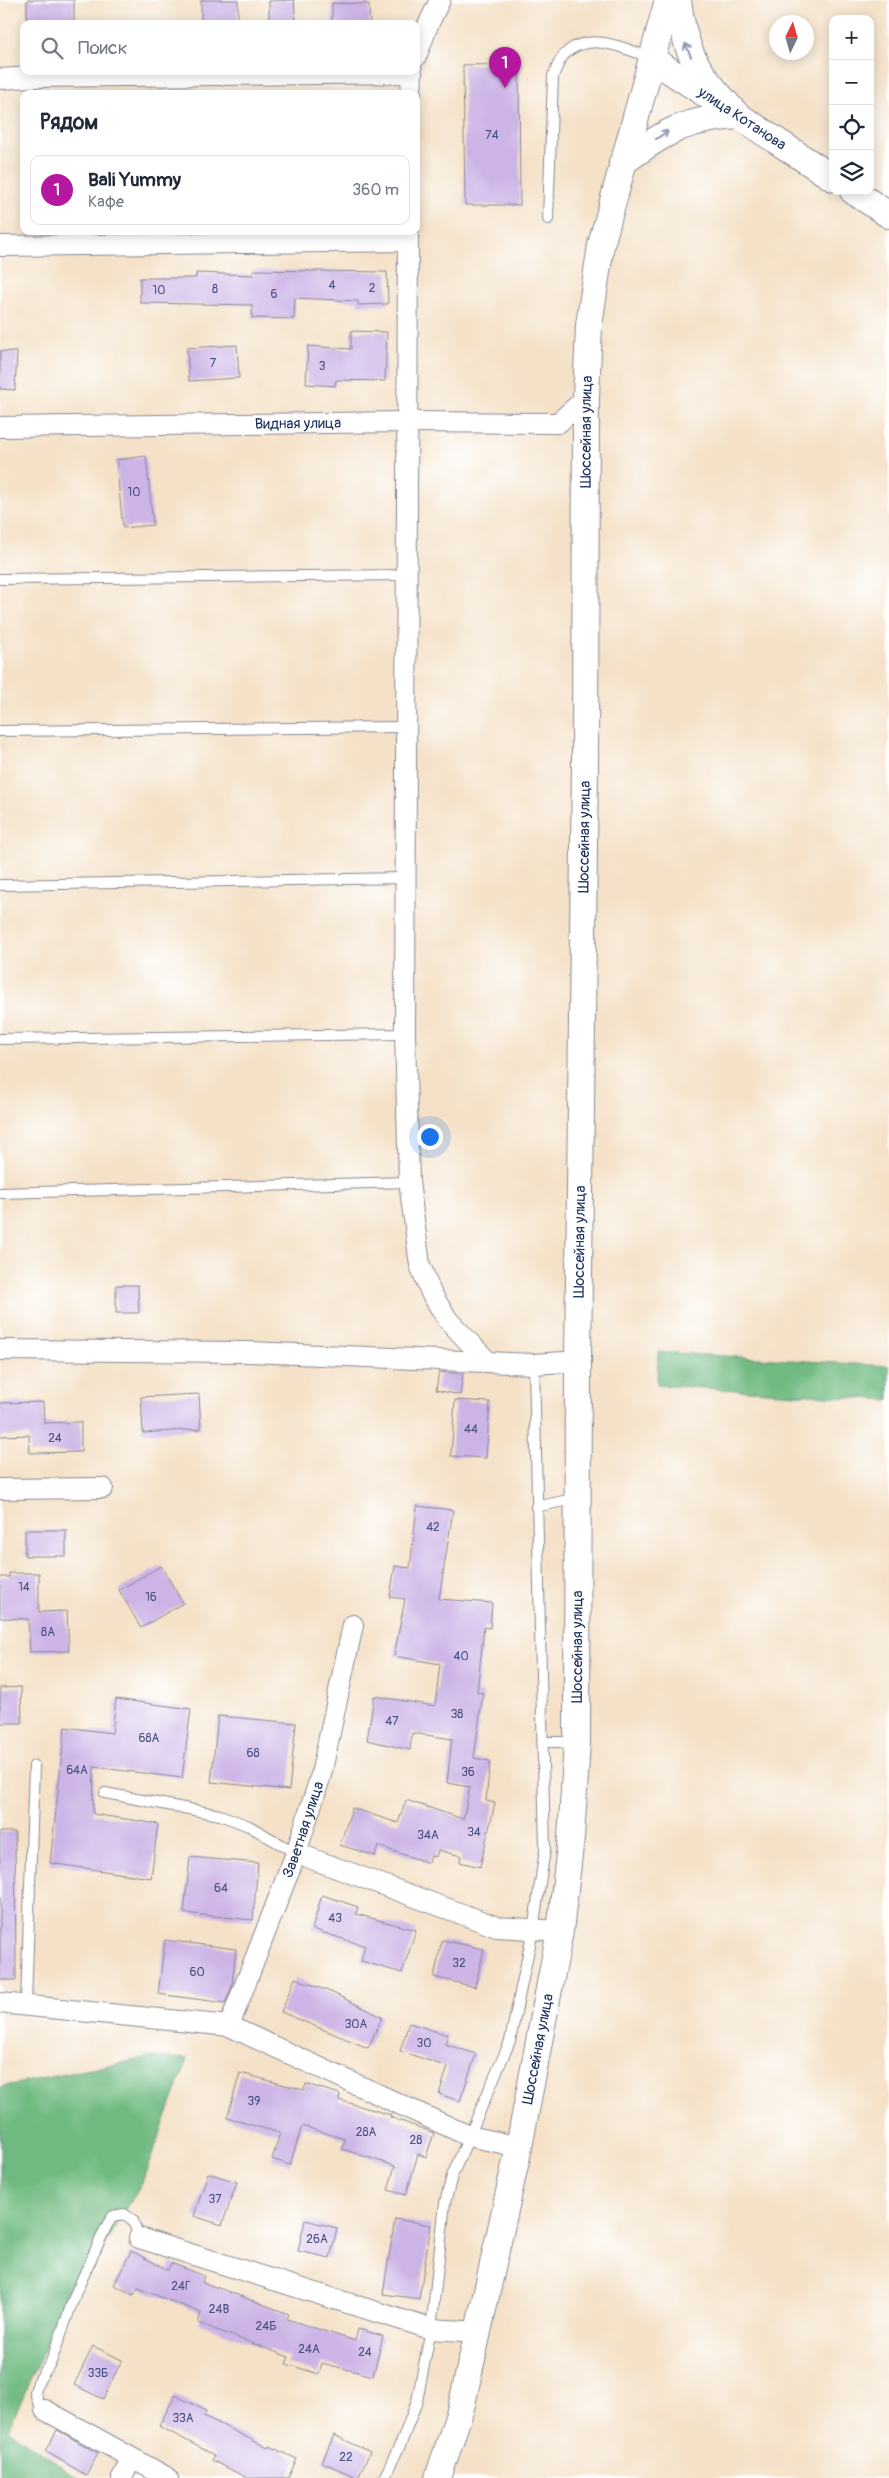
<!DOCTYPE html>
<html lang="ru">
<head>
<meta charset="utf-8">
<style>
	:root { --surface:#fff; --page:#f6f6f7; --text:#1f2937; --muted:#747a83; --line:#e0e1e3; --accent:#b5179e }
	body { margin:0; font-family:Pangolin,sans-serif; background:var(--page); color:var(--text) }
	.controls { position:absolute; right:15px; top:15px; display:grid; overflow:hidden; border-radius:10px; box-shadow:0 2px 12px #0003 }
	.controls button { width:45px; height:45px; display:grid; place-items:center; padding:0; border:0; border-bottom:1px solid var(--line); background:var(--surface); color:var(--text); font:25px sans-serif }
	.compass { position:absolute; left:769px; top:15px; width:45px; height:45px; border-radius:50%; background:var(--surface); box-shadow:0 2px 12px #0003; rotate:5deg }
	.you { position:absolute; left:429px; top:1136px; width:18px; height:18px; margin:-12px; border:4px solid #fff; border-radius:50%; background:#1a73e8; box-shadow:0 0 0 8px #1a73e833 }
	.badge { display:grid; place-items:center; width:32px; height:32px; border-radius:50%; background:var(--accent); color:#fff; font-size:16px; font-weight:700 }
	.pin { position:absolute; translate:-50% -41px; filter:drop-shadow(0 1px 2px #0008) }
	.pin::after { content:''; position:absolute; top:26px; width:18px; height:15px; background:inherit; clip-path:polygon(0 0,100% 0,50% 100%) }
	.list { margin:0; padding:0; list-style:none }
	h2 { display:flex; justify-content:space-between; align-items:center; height:65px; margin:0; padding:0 20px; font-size:21px }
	h2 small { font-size:16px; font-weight:400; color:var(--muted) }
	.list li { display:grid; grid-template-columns:32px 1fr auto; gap:15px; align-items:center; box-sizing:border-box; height:70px; margin:0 10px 10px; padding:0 10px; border:1px solid var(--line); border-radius:10px }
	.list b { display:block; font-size:19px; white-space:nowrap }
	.list p { margin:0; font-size:16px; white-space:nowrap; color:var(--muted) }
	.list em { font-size:16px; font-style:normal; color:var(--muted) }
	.icon { flex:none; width:28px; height:28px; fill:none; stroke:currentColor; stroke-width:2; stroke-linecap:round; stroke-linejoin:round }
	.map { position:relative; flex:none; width:889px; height:2478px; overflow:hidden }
	.search { position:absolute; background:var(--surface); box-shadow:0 2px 12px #0003; left:20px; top:20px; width:400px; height:55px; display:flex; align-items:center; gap:12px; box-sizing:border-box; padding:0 18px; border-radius:10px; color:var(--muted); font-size:19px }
	.panel { position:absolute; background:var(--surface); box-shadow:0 2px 12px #0003; left:20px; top:90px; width:400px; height:145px; border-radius:10px }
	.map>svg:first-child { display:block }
	.forest { fill:#70ba81; stroke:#467470 }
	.building { fill:#ccb4e6 }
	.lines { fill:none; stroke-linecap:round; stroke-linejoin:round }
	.service-casing { stroke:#888892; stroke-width:12 }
	.minor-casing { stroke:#888892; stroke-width:22 }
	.tertiary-casing { stroke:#888892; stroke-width:28 }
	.service { stroke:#fff; stroke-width:10 }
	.minor { stroke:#fff; stroke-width:20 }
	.tertiary { stroke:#fff; stroke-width:26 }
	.oneway { stroke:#8d97ae }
	.labels { text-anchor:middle; stroke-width:4; stroke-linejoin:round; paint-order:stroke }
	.number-label { font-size:12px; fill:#475080 }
	.street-label { font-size:15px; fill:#1b2f5e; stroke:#fff }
</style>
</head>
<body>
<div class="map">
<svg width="889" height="2478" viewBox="0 0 889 2478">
	<rect width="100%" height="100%" fill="#fff"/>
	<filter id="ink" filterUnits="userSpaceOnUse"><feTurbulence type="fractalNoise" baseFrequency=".02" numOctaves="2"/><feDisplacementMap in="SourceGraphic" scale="10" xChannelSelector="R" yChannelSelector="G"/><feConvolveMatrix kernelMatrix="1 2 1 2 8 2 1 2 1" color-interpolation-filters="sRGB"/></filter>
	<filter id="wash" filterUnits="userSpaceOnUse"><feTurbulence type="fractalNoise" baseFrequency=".0096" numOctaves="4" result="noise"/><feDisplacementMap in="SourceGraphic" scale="20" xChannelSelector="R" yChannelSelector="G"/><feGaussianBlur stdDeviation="1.12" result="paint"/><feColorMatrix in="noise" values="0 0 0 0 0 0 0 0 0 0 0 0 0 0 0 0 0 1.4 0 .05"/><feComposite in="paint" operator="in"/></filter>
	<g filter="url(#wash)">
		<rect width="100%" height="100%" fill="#f4e1c7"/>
		<path class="forest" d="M658,1352L889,1366V1400L657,1385Z
			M151,2057L188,2059L141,2185L55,2325L8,2430L78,2478H0V2087Z"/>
		<g id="blocks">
			<path class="building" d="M27,0H74V24H27Z
				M201,0H238V24H201Z
				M294,0L296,24H269V1Z
				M332,3L369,4L370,24H332Z
				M519,64L520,205H465L463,65Z
				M253,270L387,272L388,304L358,305V301L295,298L294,319L252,318V305L140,303V278H196V273L253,275Z
				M351,331L387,332L385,381L336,380L335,386L306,384L308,346L351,349Z
				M237,345L239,378L189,381L187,348Z
				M0,351L17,352L15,390L0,389Z
				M146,456L153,525L123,528L116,460Z
				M116,1285H138L139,1313H116Z
				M439,1372L463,1374L460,1395L436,1390Z
				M199,1394L201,1429L143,1433L141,1397Z
				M455,1400L490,1402L486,1458L451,1456Z
				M43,1402L44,1423L81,1422V1452L30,1453L29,1435L0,1436V1403Z
				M417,1506L453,1510L439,1599L492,1603L490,1628L484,1627L477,1692L483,1693L474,1758L490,1761L486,1801L495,1803L480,1867L460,1862L461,1856L438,1850L436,1857L431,1856L429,1863L378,1846L375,1856L340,1845L352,1808L398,1823L406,1800L463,1819L470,1787L447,1783L452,1739L412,1733L410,1750L367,1740L374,1696L435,1706L440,1664L394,1656L405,1599L390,1597L395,1566L410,1568Z
				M25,1530H66V1556H25Z
				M161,1566L183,1603L141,1628L119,1590Z
				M9,1573H39V1612L67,1611L69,1651L30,1652L28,1619L0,1618V1577H9Z
				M21,1687L22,1723H0V1688Z
				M116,1699L191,1709L182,1778L94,1767L93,1814L158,1824L151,1878L50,1863L65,1727L112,1733Z
				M218,1716L296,1723L289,1790L211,1782Z
				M0,1832H15L16,1980H0Z
				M190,1857L258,1863L253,1920L184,1913Z
				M322,1895L358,1907L356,1914L416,1930L402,1973L361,1961L365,1946L312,1929Z
				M165,1940L236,1949L232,1986L225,2003L158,1994Z
				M442,1940L484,1949L475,1987L434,1977Z
				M295,1978L333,1993L382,2017L368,2048L281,2012Z
				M409,2023L448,2035L445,2044L476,2054L460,2101L439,2094L448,2067L400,2051Z
				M240,2073L304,2090L306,2084L340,2094L339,2100L391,2115L390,2117L434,2133L426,2157L418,2154L406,2195L388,2190L395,2166L342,2149L345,2139L302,2126L290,2165L272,2159L280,2133L227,2118Z
				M208,2173L237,2182L222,2225L194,2216Z
				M395,2219L431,2225L419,2299L383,2294Z
				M305,2220L337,2228L330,2258L298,2251Z
				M131,2251L168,2270L171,2263L204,2276L202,2282L289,2314L287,2319L355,2341L358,2329L383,2336L373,2376L322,2363L319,2374L286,2364L289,2357L198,2323L201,2313L138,2288L134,2295L114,2285Z
				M93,2346L122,2360L103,2399L74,2385Z
				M175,2395L206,2411L204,2416L268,2448L269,2446L297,2459L288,2478H247L212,2460L214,2455L159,2426Z
				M57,2430L98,2453L86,2475L45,2451Z
				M334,2435L370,2452L358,2478L322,2462Z"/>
		</g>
	</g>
	<g filter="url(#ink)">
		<use href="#blocks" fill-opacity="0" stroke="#888892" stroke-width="1"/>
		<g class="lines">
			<defs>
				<path id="service" d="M548,219L553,76C556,70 559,60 564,55C588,30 624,48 651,58
					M0,579L407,575
					M0,731L405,727
					M0,885L405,878
					M0,1039L405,1034
					M0,1193L409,1182
					M536,1507L577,1498
					M542,1742H576
					M105,1793L220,1815L249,1826L296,1853
					M26,2004L34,1766
					M45,2410L38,2402L35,2392L38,2382L51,2362L76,2292L107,2225L113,2216L124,2214L133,2220L139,2238
					M384,2478L402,2441L417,2401L431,2329L445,2203L452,2176L510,2041L533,1930L545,1850L534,1364"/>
				<g id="minor">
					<path d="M416,57L428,25L440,0"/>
					<path d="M0,79L32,77L412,73"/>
					<path d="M411,94L412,71"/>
					<path d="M408,231L405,1034L409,1182L420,1265L431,1293L448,1320L488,1362"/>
					<path d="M0,246L408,241"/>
					<path id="s1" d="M0,427L406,422L558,423L586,398"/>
					<path d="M0,1350L250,1352L534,1364L578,1361"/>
					<path d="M0,1489L103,1488"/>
					<path d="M296,1853L497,1927L560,1931"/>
					<path d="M0,2003L229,2026L469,2136L519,2147"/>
					<path id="s2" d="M229,2026L296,1853L321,1775L353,1625"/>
					<path d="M139,2238L431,2329L480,2332"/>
					<path d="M45,2410L168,2478"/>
					<path d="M122,2478L131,2459"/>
				</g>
				<g id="tertiary">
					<path id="s3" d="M652,59L833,178"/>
					<path d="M622,163C666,132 682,120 738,116C699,73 685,58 678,0"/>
					<path d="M853,191L889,215"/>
					<path id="s4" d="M438,2478L461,2408L519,2147L560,1931L571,1838L577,1742L578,1361L585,763L586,398L589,325L601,245L668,0"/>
				</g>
			</defs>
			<use href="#service" class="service-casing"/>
			<use href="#minor" class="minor-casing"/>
			<use href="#tertiary" class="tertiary-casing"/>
			<use href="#service" class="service"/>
			<use href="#minor" class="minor"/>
			<use href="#tertiary" class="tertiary"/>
		</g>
		<defs><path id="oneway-shaft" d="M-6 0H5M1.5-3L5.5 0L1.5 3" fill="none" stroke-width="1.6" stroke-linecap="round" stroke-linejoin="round" transform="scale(1.25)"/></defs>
		<g class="oneway">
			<use href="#oneway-shaft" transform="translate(688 50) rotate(-113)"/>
			<use href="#oneway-shaft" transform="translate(662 135) rotate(-34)"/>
		</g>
	</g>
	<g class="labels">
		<g class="number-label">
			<text x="492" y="139">74</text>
			<text x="332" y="289">4</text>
			<text x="372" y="292">2</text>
			<text x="215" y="293">8</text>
			<text x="159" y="294">10</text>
			<text x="274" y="298">6</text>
			<text x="213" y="367">7</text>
			<text x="322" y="370">3</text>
			<text x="134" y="496">10</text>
			<text x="471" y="1433">44</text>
			<text x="55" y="1442">24</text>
			<text x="433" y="1531">42</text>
			<text x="24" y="1591">14</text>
			<text x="151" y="1601">16</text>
			<text x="48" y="1636">8А</text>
			<text x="461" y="1660">40</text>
			<text x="457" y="1718">38</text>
			<text x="392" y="1725">47</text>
			<text x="149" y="1742">68А</text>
			<text x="253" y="1757">68</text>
			<text x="77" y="1774">64А</text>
			<text x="468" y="1776">36</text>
			<text x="474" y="1836">34</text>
			<text x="428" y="1839">34А</text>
			<text x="221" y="1892">64</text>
			<text x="335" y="1922">43</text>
			<text x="459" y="1967">32</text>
			<text x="197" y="1976">60</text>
			<text x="356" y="2028">30А</text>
			<text x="424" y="2047">30</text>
			<text x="254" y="2105">39</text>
			<text x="366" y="2136">28А</text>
			<text x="416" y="2144">28</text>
			<text x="215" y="2203">37</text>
			<text x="317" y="2243">26А</text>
			<text x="181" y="2290">24Г</text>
			<text x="219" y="2313">24В</text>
			<text x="266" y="2330">24Б</text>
			<text x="309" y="2353">24А</text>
			<text x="365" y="2356">24</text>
			<text x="98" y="2377">33Б</text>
			<text x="183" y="2422">33А</text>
			<text x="346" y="2461">22</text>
		</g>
		<g class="street-label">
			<text dy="5" stroke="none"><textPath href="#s3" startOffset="108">улица Котанова</textPath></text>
			<text dy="5" stroke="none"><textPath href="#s1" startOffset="298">Видная улица</textPath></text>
			<text dy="5" stroke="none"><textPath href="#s4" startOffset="2061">Шоссейная улица</textPath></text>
			<text dy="5" stroke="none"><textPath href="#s4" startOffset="1656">Шоссейная улица</textPath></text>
			<text dy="5" stroke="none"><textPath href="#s4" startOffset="1251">Шоссейная улица</textPath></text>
			<text dy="5" stroke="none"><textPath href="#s4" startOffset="846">Шоссейная улица</textPath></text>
			<text dy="5" stroke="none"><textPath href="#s2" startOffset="210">Заветная улица</textPath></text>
			<text dy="5" stroke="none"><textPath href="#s4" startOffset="441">Шоссейная улица</textPath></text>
		</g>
	</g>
</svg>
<div class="controls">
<button>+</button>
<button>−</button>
<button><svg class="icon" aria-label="locate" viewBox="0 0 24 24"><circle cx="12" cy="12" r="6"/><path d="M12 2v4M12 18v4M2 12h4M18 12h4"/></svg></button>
<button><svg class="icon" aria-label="layers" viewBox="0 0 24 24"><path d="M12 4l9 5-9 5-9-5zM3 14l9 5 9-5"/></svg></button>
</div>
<svg class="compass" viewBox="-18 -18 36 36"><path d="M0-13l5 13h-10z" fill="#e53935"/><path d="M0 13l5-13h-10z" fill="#747a83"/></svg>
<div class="you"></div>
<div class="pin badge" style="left:505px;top:88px">1</div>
<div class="search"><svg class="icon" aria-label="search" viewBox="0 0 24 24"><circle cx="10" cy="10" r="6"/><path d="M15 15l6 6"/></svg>Поиск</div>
<section class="panel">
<h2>Рядом<small></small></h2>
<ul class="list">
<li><span class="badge">1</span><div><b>Bali Yummy</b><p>Кафе</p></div><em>360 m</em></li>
</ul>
</section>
</div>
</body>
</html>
